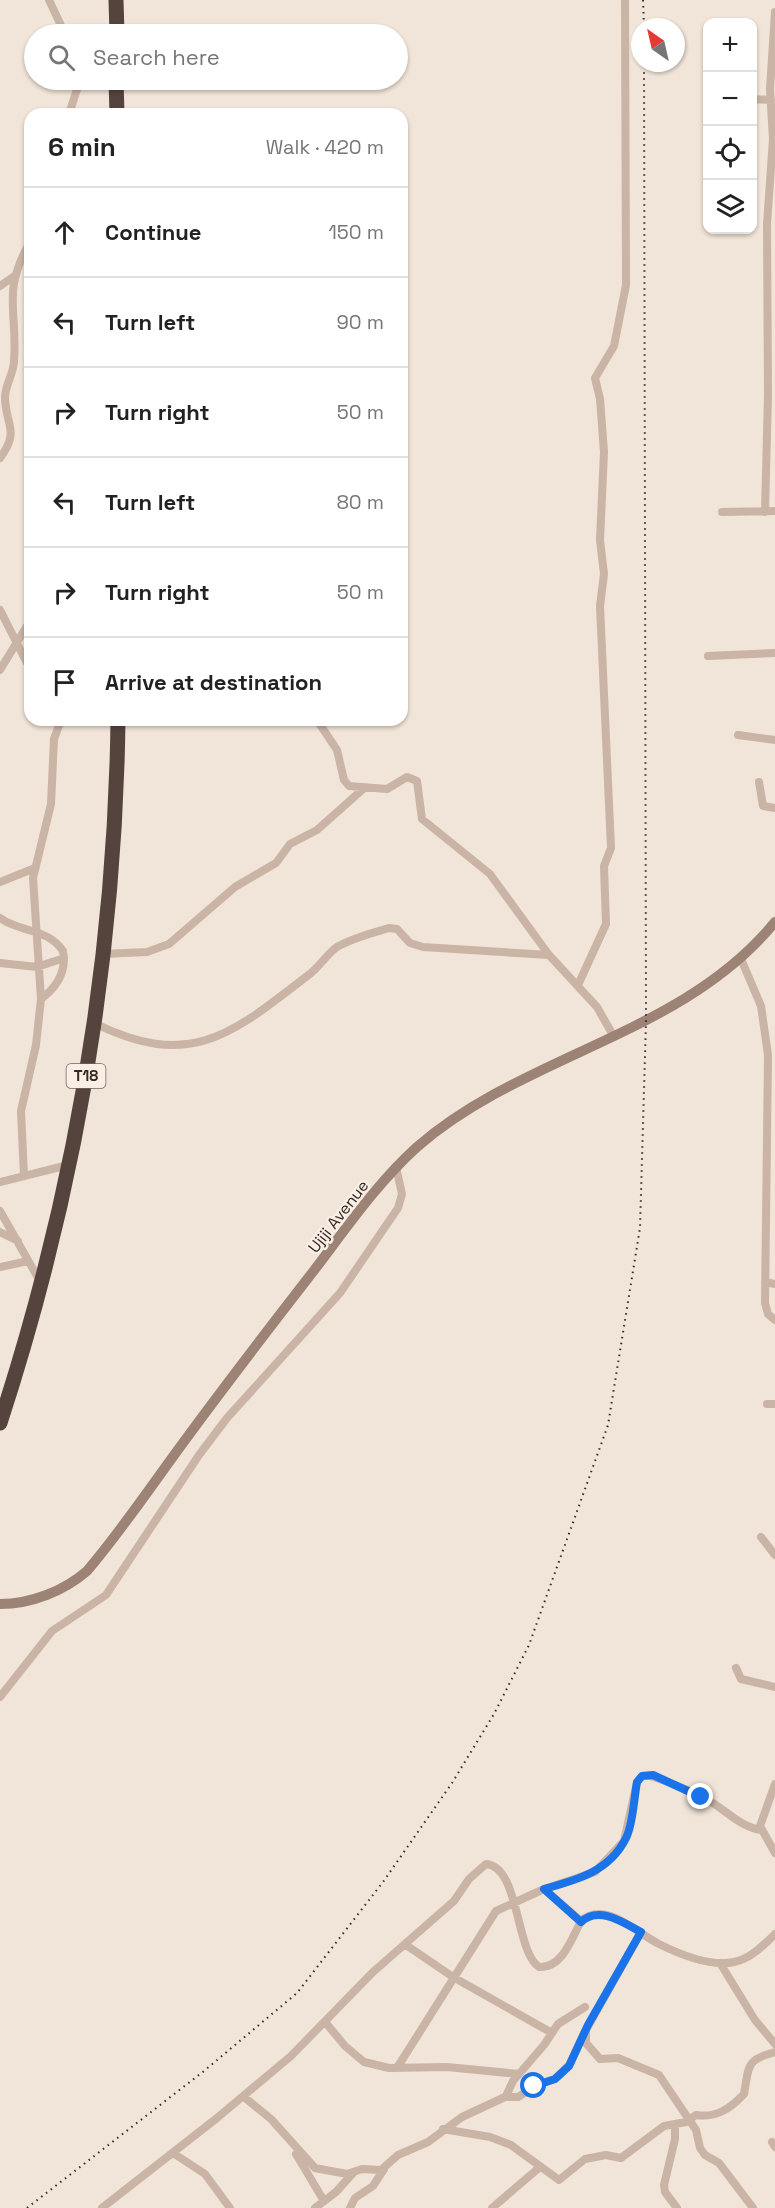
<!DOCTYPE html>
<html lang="en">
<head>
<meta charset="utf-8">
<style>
	:root { --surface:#fff; --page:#f2f2f2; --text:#222; --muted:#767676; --line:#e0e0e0 }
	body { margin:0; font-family:"Space Grotesk",sans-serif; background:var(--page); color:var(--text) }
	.controls { position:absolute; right:18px; top:18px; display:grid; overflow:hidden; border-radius:12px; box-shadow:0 2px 4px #0004 }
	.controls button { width:54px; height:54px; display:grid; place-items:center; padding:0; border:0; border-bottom:2px solid var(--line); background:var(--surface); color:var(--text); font:30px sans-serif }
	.compass { position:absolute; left:631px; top:18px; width:54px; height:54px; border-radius:50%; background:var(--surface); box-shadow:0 2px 4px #0004; rotate:326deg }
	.stop { position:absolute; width:18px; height:18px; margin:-14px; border:4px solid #1a73e8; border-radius:50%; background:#fff }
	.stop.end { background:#1a73e8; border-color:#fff; box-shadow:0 2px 6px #0008 }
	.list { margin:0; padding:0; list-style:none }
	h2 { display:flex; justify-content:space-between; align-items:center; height:78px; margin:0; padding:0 24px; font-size:26px }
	h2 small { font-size:20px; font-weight:400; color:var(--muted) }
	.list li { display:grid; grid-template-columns:39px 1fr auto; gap:18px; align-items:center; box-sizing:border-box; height:90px; padding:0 24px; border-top:2px solid var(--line) }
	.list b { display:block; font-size:22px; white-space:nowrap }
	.list em { font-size:20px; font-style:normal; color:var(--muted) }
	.icon { flex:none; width:33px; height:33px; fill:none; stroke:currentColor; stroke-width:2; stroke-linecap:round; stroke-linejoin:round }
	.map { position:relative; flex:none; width:775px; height:2208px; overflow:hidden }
	.search { position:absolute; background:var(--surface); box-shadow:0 2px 4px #0004; left:24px; top:24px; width:384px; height:66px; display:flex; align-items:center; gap:15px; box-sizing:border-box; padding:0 21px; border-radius:33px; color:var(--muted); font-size:22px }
	.panel { position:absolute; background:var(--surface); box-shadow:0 2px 4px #0004; left:24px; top:108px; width:384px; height:618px; border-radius:18px }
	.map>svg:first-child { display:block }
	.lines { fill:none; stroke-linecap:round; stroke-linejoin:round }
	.street { stroke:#c9b4a5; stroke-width:8 }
	.secondary { stroke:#9c8376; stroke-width:10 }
	.highway { stroke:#55443d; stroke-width:15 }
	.rail { stroke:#342a26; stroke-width:2; stroke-dasharray:1.5 4.5; stroke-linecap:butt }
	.route { stroke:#1a73e8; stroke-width:8 }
	.labels { text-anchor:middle; stroke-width:5; stroke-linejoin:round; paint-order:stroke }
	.shield { fill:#f9efe4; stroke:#6f655f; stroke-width:1.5 }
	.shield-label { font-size:15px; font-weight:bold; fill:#342a26 }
	.street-label { font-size:16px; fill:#342a26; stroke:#f9efe4 }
</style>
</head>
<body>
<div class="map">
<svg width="775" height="2208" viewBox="0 0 775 2208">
	<rect width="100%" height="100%" fill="#f1e4d8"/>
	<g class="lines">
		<path class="street" d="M49,0L65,34
			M752,99L771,100
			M69,114L80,80
			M0,286L13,277
			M0,458C20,431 6,426 5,398C5,385 13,375 14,362C18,310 1,293 30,242
			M722,512L775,511
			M765,512L768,395L767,224L773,139L770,89L775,12
			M0,610L30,669
			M708,656L775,653
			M0,670L30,621
			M317,720L337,750L344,780L349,786L387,789L407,777L417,781L422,819L490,874L549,955L597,1007L614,1037
			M738,735L775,740
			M759,782L763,806L775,808
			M0,882L35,868
			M0,918C21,933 48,928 63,951C67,972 57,987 41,999
			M102,954L147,952L169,944L235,887L276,863L290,844L317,830L363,789
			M741,959L761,1006L768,1055L765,1303L768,1314L775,1320
			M0,963L37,967L64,958
			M578,985L606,924L604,866L611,848L600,606L604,574L600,540L604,452L600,399L595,378L614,346L626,285L625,0
			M94,1023C193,1072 234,1032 311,973C321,965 327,954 337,947C352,938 372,933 389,928L397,929L410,943L423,947L549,955
			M24,1176L21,1111L36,1045L41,999L33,878L51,804L54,739L61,720
			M0,1182L68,1165
			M0,1211L41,1283
			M0,1232L18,1241
			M0,1267L28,1261
			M765,1282L775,1284
			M767,1404H775
			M761,1537L775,1555
			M736,1668L741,1679L775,1687
			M0,1697L52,1631L106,1595L199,1455L227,1418L340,1293L398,1208L402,1194L396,1167
			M775,1784L760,1826L775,1853
			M544,1889L581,1921C605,1899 638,1934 659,1944C679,1954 711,1967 734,1962C750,1959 764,1945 775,1934
			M641,1932L586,2030V2043L600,2059L618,2058L659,2075L696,2130L700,2148L705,2155L719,2163L753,2208
			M406,1945L453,1977L552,2033
			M720,1963L755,2020L775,2044
			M326,2023L345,2046L364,2062L389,2068L447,2067L519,2074
			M397,2068L496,1911L544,1889L595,1872L624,1841L637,1782L642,1776C652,1773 697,1794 708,1800C726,1810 741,1828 762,1830
			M506,2096L513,2081L544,2045L558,2024L585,2007
			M244,2097L271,2119L315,2168L347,2174L362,2169L381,2170L398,2155L428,2142L462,2117L505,2097H518L539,2084L555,2079L570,2064L584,2033
			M675,2124V2139L664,2185L665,2192L677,2208
			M443,2129L490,2137L511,2145L559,2180L585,2159L606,2155L621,2158L664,2126L686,2122L696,2115C716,2118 730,2109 744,2094C749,2067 745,2060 775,2052
			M772,2142L775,2147
			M173,2153L205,2174L230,2208
			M296,2154L324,2201
			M102,2208L217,2118L291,2056L373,1972L454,1901L469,1879L486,1864C520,1867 515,1951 539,1967C562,1969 572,1938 581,1921
			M315,2208L336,2192L354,2172
			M350,2208L355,2198L373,2186L384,2169
			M492,2208L540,2167"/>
		<path class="secondary" d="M0,1604C31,1604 64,1591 87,1571C121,1531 150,1488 180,1447C223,1388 267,1331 312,1273C345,1230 377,1183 417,1147C525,1053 682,1036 775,922"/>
		<path class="highway" d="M116,0L117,34
			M116,80L117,114
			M0,1423C74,1196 115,958 118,720"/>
		<path class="rail" d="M643,0L644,27
			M27,2208L204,2071L297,1993L383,1882L452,1783L494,1714L529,1645L608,1425L640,1228L646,1021L644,63"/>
	</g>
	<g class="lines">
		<path class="route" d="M534,2086L555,2079L569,2066L588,2025L641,1932C624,1923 599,1905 581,1922L544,1889C577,1880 610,1871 626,1838C633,1825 634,1798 637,1782L642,1776L653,1775L701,1797"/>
	</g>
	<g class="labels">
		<rect class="shield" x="66.5" y="1064" width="39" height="24" rx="4.5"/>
		<g class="shield-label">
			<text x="86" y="1081">T18</text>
		</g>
		<g class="street-label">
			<text transform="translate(338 1216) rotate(-52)" y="6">Ujiji Avenue</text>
		</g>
	</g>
</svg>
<div class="controls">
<button>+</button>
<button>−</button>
<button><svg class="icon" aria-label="locate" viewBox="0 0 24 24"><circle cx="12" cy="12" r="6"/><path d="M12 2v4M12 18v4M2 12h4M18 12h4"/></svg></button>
<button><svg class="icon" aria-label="layers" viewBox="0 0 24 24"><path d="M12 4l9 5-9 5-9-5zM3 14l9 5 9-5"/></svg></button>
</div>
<svg class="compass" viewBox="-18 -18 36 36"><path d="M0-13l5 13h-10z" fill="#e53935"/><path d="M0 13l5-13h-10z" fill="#767676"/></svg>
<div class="stop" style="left:534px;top:2086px"></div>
<div class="stop end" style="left:701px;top:1797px"></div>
<div class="search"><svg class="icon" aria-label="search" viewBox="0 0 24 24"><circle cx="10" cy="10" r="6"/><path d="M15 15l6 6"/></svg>Search here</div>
<section class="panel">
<h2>6 min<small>Walk · 420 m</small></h2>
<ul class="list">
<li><svg class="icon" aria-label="ahead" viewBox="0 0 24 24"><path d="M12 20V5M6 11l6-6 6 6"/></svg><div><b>Continue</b></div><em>150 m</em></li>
<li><svg class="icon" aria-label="left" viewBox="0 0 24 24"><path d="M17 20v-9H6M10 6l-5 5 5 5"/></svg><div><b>Turn left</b></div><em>90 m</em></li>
<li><svg class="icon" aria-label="right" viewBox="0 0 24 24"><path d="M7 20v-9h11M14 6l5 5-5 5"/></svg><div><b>Turn right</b></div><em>50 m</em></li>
<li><svg class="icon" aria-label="left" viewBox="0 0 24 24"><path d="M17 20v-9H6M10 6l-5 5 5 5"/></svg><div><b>Turn left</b></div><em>80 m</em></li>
<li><svg class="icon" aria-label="right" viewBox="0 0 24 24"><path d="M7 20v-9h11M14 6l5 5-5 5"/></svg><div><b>Turn right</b></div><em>50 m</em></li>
<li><svg class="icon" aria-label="arrive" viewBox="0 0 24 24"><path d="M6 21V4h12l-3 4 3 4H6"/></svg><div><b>Arrive at destination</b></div></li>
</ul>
</section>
</div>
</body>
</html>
